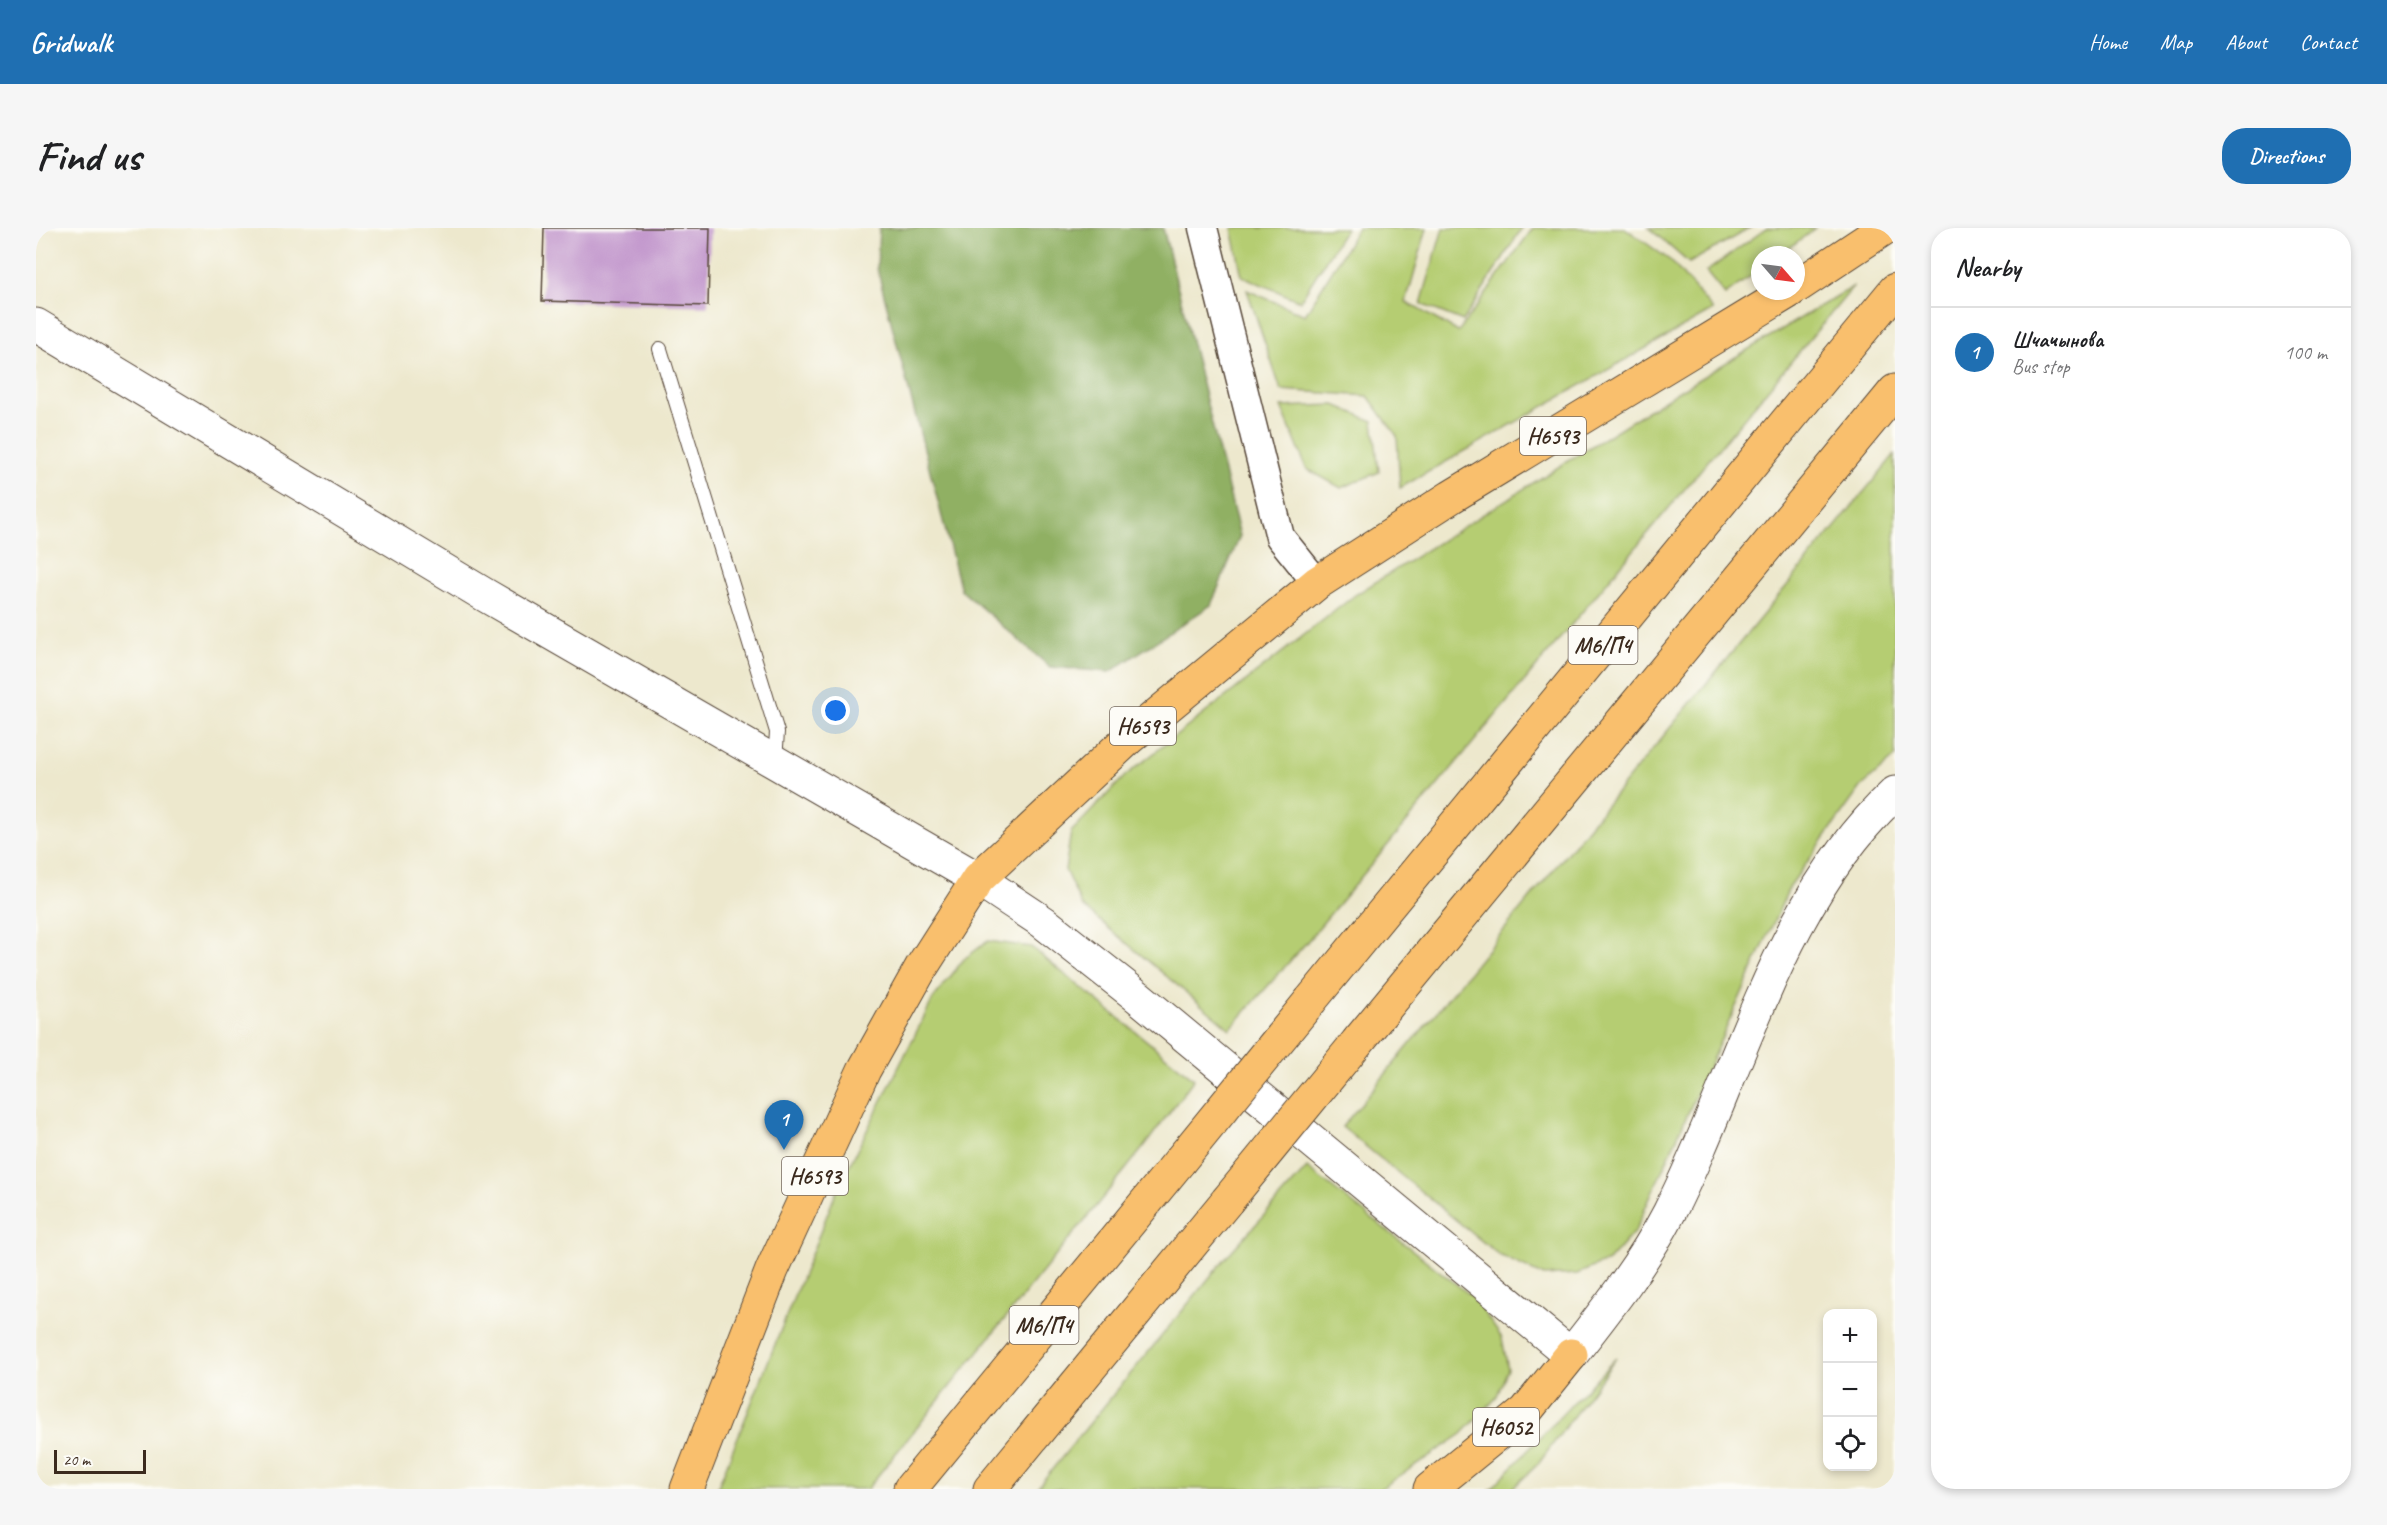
<!DOCTYPE html>
<html lang="en">
<head>
<meta charset="utf-8">
<style>
	:root { --surface:#fff; --page:#f6f6f6; --text:#202124; --muted:#757577; --line:#e0e0e0; --accent:#1f6fb2 }
	body { margin:0; font-family:Caveat,sans-serif; background:var(--page); color:var(--text) }
	.controls { position:absolute; right:18px; bottom:18px; display:grid; overflow:hidden; border-radius:12px; box-shadow:0 3px 9px #0003 }
	.controls button { width:54px; height:54px; display:grid; place-items:center; padding:0; border:0; border-bottom:2px solid var(--line); background:var(--surface); color:var(--text); font:30px sans-serif }
	.compass { position:absolute; left:1715px; top:18px; width:54px; height:54px; border-radius:50%; background:var(--surface); box-shadow:0 3px 9px #0003; rotate:118deg }
	.scale { position:absolute; left:18px; bottom:15px; width:92px; box-sizing:border-box; padding-left:6px; border:3px solid #3b2a1e; border-top:0; font-size:16px; line-height:21px; white-space:nowrap; color:#3b2a1e; -webkit-text-stroke:4px #fdfcf7; paint-order:stroke }
	.you { position:absolute; left:800px; top:483px; width:21px; height:21px; margin:-15px; border:4px solid #fff; border-radius:50%; background:#1a73e8; box-shadow:0 0 0 9px #1a73e833 }
	.badge { display:grid; place-items:center; width:39px; height:39px; border-radius:50%; background:var(--accent); color:#fff; font-size:20px; font-weight:700 }
	.pin { position:absolute; translate:-50% -50px; filter:drop-shadow(0 2px 3px #0008) }
	.pin::after { content:''; position:absolute; top:32px; width:21px; height:18px; background:inherit; clip-path:polygon(0 0,100% 0,50% 100%) }
	.list { margin:0; padding:0; list-style:none }
	h2 { display:flex; justify-content:space-between; align-items:center; height:78px; margin:0; padding:0 24px; font-size:26px }
	h2 small { font-size:20px; font-weight:400; color:var(--muted) }
	.list li { display:grid; grid-template-columns:39px 1fr auto; gap:18px; align-items:center; box-sizing:border-box; height:90px; padding:0 24px; border-top:2px solid var(--line) }
	.list b { display:block; font-size:22px; white-space:nowrap }
	.list p { margin:0; font-size:20px; white-space:nowrap; color:var(--muted) }
	.list em { font-size:20px; font-style:normal; color:var(--muted) }
	.icon { flex:none; width:33px; height:33px; fill:none; stroke:currentColor; stroke-width:2; stroke-linecap:round; stroke-linejoin:round }
	.map { position:relative; flex:none; width:1859px; height:1261px; overflow:hidden; border-radius:24px }
	header { display:flex; align-items:center; gap:36px; box-sizing:border-box; height:84px; padding:0 30px; background:var(--accent); color:#fff }
	header strong { font-size:28px }
	nav { display:flex; gap:33px; margin-inline-start:auto; font-size:21px }
	.intro { display:flex; align-items:center; justify-content:space-between; box-sizing:border-box; height:144px; padding:0 36px }
	h1 { margin:0; font-size:42px }
	.button { padding:15px 27px; border-radius:24px; background:var(--accent); color:#fff; font-size:21px; font-weight:700 }
	main { display:flex; gap:36px; padding:0 36px }
	aside { flex:1; background:var(--surface); border-radius:24px; box-shadow:0 3px 9px #0003 }
	.map>svg:first-child { display:block }
	.green { fill:#b5cd72; stroke:#787c48; stroke-width:1.5 }
	.forest { fill:#90b064; stroke:#666d41; stroke-width:1.5 }
	.building { fill:#bf92ca }
	.lines { fill:none; stroke-linecap:round; stroke-linejoin:round }
	.service-casing { stroke:#564638; stroke-width:16 }
	.minor-casing { stroke:#564638; stroke-width:31 }
	.tertiary-casing { stroke:#564638; stroke-width:35 }
	.trunk-casing { stroke:#564638; stroke-width:35 }
	.service { stroke:#fff; stroke-width:14 }
	.minor { stroke:#fff; stroke-width:28 }
	.tertiary { stroke:#fff; stroke-width:33 }
	.trunk { stroke:#f9bf6d; stroke-width:33 }
	.trunk-bridge-casing { stroke:#564638; stroke-width:35; stroke-linecap:butt }
	.trunk-bridge { stroke:#f9bf6d; stroke-width:33 }
	.labels { text-anchor:middle; stroke-width:6; stroke-linejoin:round; paint-order:stroke }
	.shield { fill:#fdfcf7; stroke:#75695f; stroke-width:1.5 }
	.shield-label { font-size:22px; font-weight:bold; fill:#3b2a1e }
</style>
</head>
<body>
<header>
<strong>Gridwalk</strong>
<nav><a>Home</a><a>Map</a><a>About</a><a>Contact</a></nav>
</header>
<div class="intro"><h1>Find us</h1><a class="button">Directions</a></div>
<main>
<div class="map">
<svg width="1859" height="1261" viewBox="0 0 1859 1261">
	<rect width="100%" height="100%" fill="#fdfcf7"/>
	<filter id="ink" filterUnits="userSpaceOnUse"><feTurbulence type="fractalNoise" baseFrequency=".0167" numOctaves="2"/><feDisplacementMap in="SourceGraphic" scale="12" xChannelSelector="R" yChannelSelector="G"/><feConvolveMatrix kernelMatrix="1 2 1 2 8 2 1 2 1" color-interpolation-filters="sRGB"/></filter>
	<filter id="wash" filterUnits="userSpaceOnUse"><feTurbulence type="fractalNoise" baseFrequency=".008" numOctaves="4" result="noise"/><feDisplacementMap in="SourceGraphic" scale="24" xChannelSelector="R" yChannelSelector="G"/><feGaussianBlur stdDeviation="1.35" result="paint"/><feColorMatrix in="noise" values="0 0 0 0 0 0 0 0 0 0 0 0 0 0 0 0 0 1.4 0 .05"/><feComposite in="paint" operator="in"/></filter>
	<g filter="url(#wash)">
		<rect width="100%" height="100%" fill="#ede8cd"/>
		<path class="green" d="M1196,0H1310L1264,73L1206,48Z
			M1322,0H1391L1370,74L1422,104L1497,0H1589L1635,33L1677,82L1364,260L1361,208L1332,168L1245,162L1211,62L1269,87Z
			M1407,0H1486L1427,93L1385,76Z
			M1613,0H1714L1653,35Z
			M1731,0H1780L1743,27H1724V41L1689,67L1670,44Z
			M1818,58L1270,715L1194,801L1046,678L1029,642L1035,604L1089,548L1319,367L1643,163Z
			M1299,177L1337,193L1343,244L1305,260L1271,241L1245,179Z
			M1859,226V529L1825,559L1754,658L1599,1003L1572,1033L1541,1046L1508,1048L1463,1027L1306,899Z
			M952,713L995,719L1158,851L1107,920L831,1261H681L801,962L897,771L928,731Z
			M1271,940L1438,1070L1466,1110L1472,1141L1460,1170L1426,1206L1344,1261H1000L1192,1027Z
			M1580,1130L1503,1235L1476,1261H1455Z"/>
		<path class="forest" d="M843,0H1127L1204,308L1175,377L1074,444L1014,439L925,362L841,40Z"/>
		<g id="blocks">
			<path class="building" d="M508,0H674L672,78L506,73Z"/>
		</g>
	</g>
	<g filter="url(#ink)">
		<use href="#blocks" fill-opacity="0" stroke="#564638" stroke-width="1.5"/>
		<g class="lines">
			<defs>
				<path id="service" d="M624,121L741,504L739,533"/>
				<path id="minor" d="M1167,0L1244,309L1281,355"/>
				<path id="tertiary" d="M0,97L449,367L942,651L1007,694L1101,768L1535,1127C1571,1081 1606,1037 1633,985C1704,846 1741,675 1859,565"/>
				<path id="trunk" d="M1760,59L1849,0
					M1275,772L1859,62
					M1323,812L1859,163
					M651,1261L736,1042L828,842L885,740L942,651L1093,510L1281,355L1415,269L1754,63
					M874,1261L1143,934
					M954,1261L1191,973
					M1394,1261L1490,1183L1535,1127"/>
			</defs>
			<use href="#service" class="service-casing"/>
			<use href="#minor" class="minor-casing"/>
			<use href="#tertiary" class="tertiary-casing"/>
			<use href="#trunk" class="trunk-casing"/>
			<use href="#service" class="service"/>
			<use href="#minor" class="minor"/>
			<use href="#tertiary" class="tertiary"/>
			<use href="#trunk" class="trunk"/>
			<defs>
				<path id="trunk-bridge" d="M1143,934L1275,772
					M1191,973L1323,812"/>
			</defs>
			<use href="#trunk-bridge" class="trunk-bridge-casing"/>
			<use href="#trunk-bridge" class="trunk-bridge"/>
		</g>
	</g>
	<g class="labels">
		<g class="shield">
			<rect x="1484" y="189" width="66" height="38" rx="4.5"/>
			<rect x="1532.5" y="398" width="69" height="38" rx="4.5"/>
			<rect x="1074" y="479" width="66" height="38" rx="4.5"/>
			<rect x="746" y="929" width="66" height="38" rx="4.5"/>
			<rect x="973.5" y="1078" width="69" height="38" rx="4.5"/>
			<rect x="1437" y="1180" width="66" height="38" rx="4.5"/>
		</g>
		<g class="shield-label">
			<text x="1517" y="216">Н6593</text>
			<text x="1567" y="425">М6/П4</text>
			<text x="1107" y="506">Н6593</text>
			<text x="779" y="956">Н6593</text>
			<text x="1008" y="1105">М6/П4</text>
			<text x="1470" y="1207">Н6052</text>
		</g>
	</g>
</svg>
<div class="controls">
<button>+</button>
<button>−</button>
<button><svg class="icon" aria-label="locate" viewBox="0 0 24 24"><circle cx="12" cy="12" r="6"/><path d="M12 2v4M12 18v4M2 12h4M18 12h4"/></svg></button>
</div>
<svg class="compass" viewBox="-18 -18 36 36"><path d="M0-13l5 13h-10z" fill="#e53935"/><path d="M0 13l5-13h-10z" fill="#757577"/></svg>
<div class="scale">20 m</div>
<div class="you"></div>
<div class="pin badge" style="left:748px;top:922px">1</div>
</div>
<aside>
<h2>Nearby<small></small></h2>
<ul class="list">
<li><span class="badge">1</span><div><b>Шчачынова</b><p>Bus stop</p></div><em>100 m</em></li>
</ul>
</aside>
</main>
</body>
</html>
